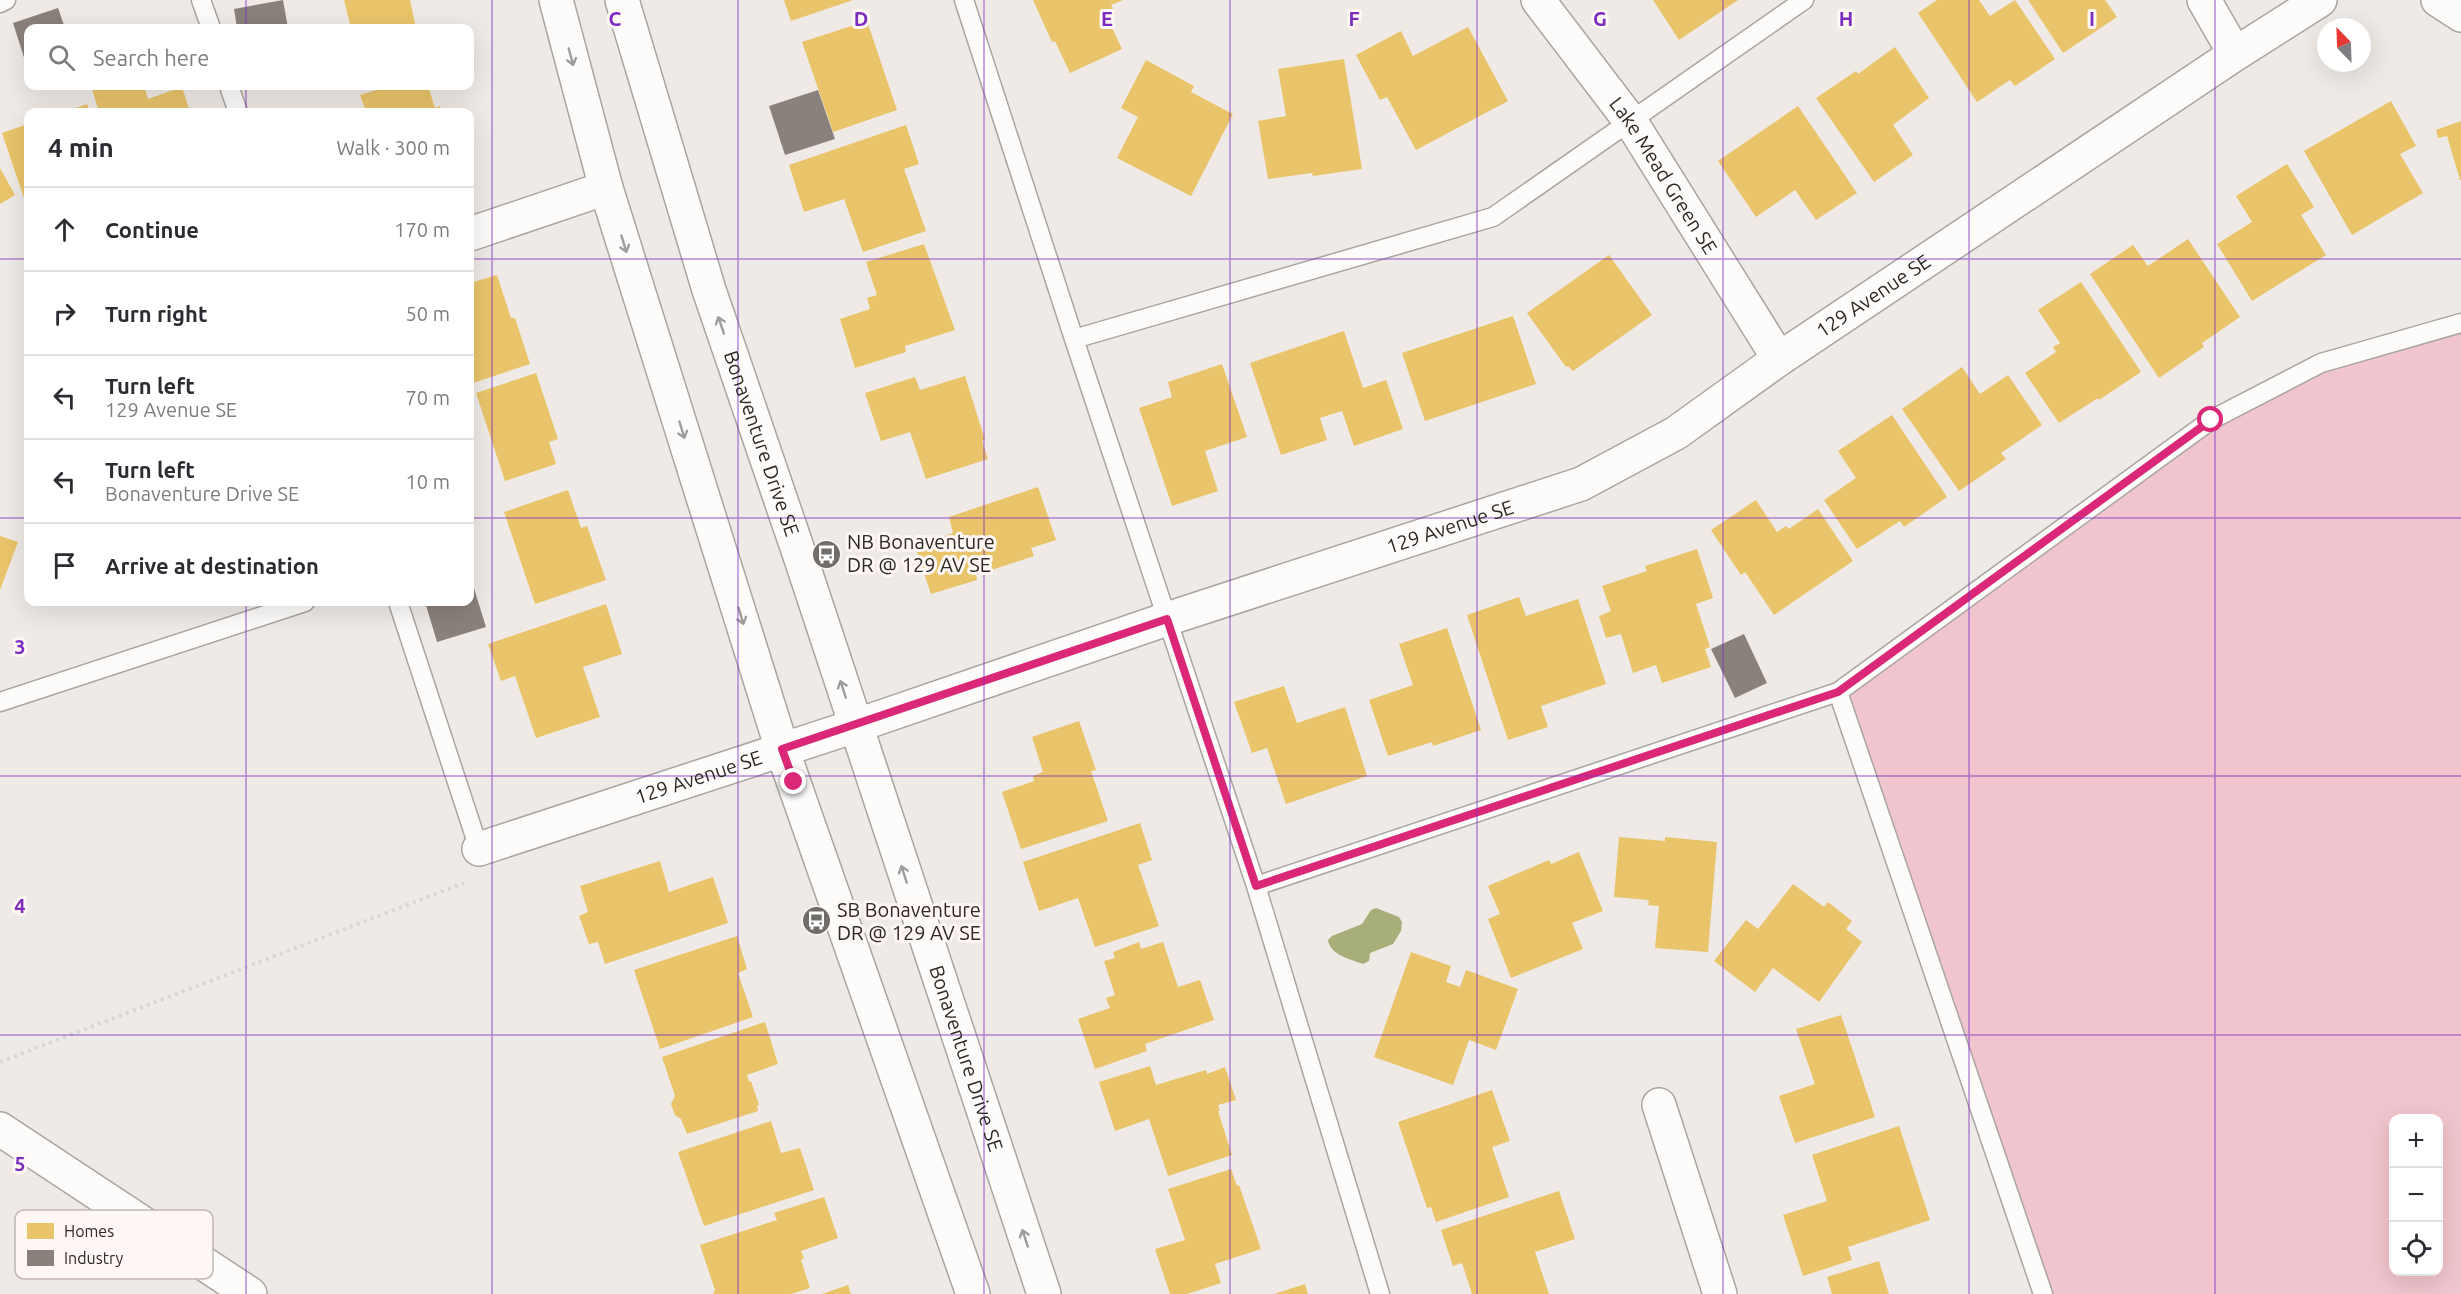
<!DOCTYPE html>
<html lang="en">
<head>
<meta charset="utf-8">
<style>
	:root { --surface:#fff; --page:#f2f2f3; --text:#2b2b33; --muted:#7c7c81; --line:#e1e1e2 }
	body { margin:0; font-family:Ubuntu,sans-serif; background:var(--page); color:var(--text) }
	.controls { position:absolute; right:18px; bottom:18px; display:grid; overflow:hidden; border-radius:12px; box-shadow:0 6px 24px #0002 }
	.controls button { width:54px; height:54px; display:grid; place-items:center; padding:0; border:0; border-bottom:2px solid var(--line); background:var(--surface); color:var(--text); font:30px sans-serif }
	.compass { position:absolute; left:2317px; top:18px; width:54px; height:54px; border-radius:50%; background:var(--surface); box-shadow:0 6px 24px #0002; rotate:337deg }
	.stop { position:absolute; width:18px; height:18px; margin:-14px; border:4px solid #db2777; border-radius:50%; background:#fff }
	.stop.end { background:#db2777; border-color:#fff; box-shadow:0 2px 6px #0008 }
	.list { margin:0; padding:0; list-style:none }
	h2 { display:flex; justify-content:space-between; align-items:center; height:78px; margin:0; padding:0 24px; font-size:26px }
	h2 small { font-size:20px; font-weight:400; color:var(--muted) }
	.list li { display:grid; grid-template-columns:39px 1fr auto; gap:18px; align-items:center; box-sizing:border-box; height:84px; padding:0 24px; border-top:2px solid var(--line) }
	.list b { display:block; font-size:22px; white-space:nowrap }
	.list p { margin:0; font-size:20px; white-space:nowrap; color:var(--muted) }
	.list em { font-size:20px; font-style:normal; color:var(--muted) }
	.icon { flex:none; width:33px; height:33px; fill:none; stroke:currentColor; stroke-width:2; stroke-linecap:round; stroke-linejoin:round }
	.map { position:relative; flex:none; width:2461px; height:1294px; overflow:hidden }
	.search { position:absolute; background:var(--surface); box-shadow:0 6px 24px #0002; left:24px; top:24px; width:450px; height:66px; display:flex; align-items:center; gap:15px; box-sizing:border-box; padding:0 21px; border-radius:12px; color:var(--muted); font-size:22px }
	.panel { position:absolute; background:var(--surface); box-shadow:0 6px 24px #0002; left:24px; top:108px; width:450px; height:498px; border-radius:12px }
	.map>svg:first-child { display:block }
	.green { fill:#f1c5cd; fill-rule:evenodd }
	.water { fill:#a7ae79 }
	.homes { fill:#e9c46a }
	.industry { fill:#8a817c }
	.lines { fill:none; stroke-linecap:round; stroke-linejoin:round }
	.lane-casing { stroke:#a9a5a1; stroke-width:21 }
	.street-casing { stroke:#a9a5a1; stroke-width:36 }
	.secondary-casing { stroke:#a9a5a1; stroke-width:36 }
	.path { stroke:#d8d6d6; stroke-width:4; stroke-dasharray:3 4.5; stroke-linecap:butt }
	.lane { stroke:#fdfcfb; stroke-width:18 }
	.street { stroke:#fdfcfb; stroke-width:33 }
	.secondary { stroke:#fdfcfb; stroke-width:33 }
	.oneway { stroke:#9f9d9b }
	.route { stroke:#db2777; stroke-width:8 }
	.grid { fill:none; stroke:#7b2cbf; stroke-width:1.5; stroke-opacity:0.55 }
	.labels { text-anchor:middle; stroke-width:6; stroke-linejoin:round; paint-order:stroke }
	.street-label { font-size:20px; fill:#2d2926; stroke:#fef7f3 }
	.poi-label { font-size:20px; fill:#2d2926; stroke:#fef7f3; text-anchor:start }
	.key { fill:#fef7f3; stroke:#bfb9b6; stroke-width:1.5 }
	.key-label { font-size:16px; fill:#2d2926 }
	.grid-label { font-size:20px; text-anchor:middle; font-weight:bold; fill:#7b2cbf; stroke:#fef7f3; stroke-width:6; stroke-linejoin:round; paint-order:stroke }
</style>
</head>
<body>
<div class="map">
<svg width="2461" height="1294" viewBox="0 0 2461 1294">
	<rect width="100%" height="100%" fill="#efeae5"/>
	<path class="green" d="M2461,323V1294H2043L1838,692L2211,420L2321,363ZM2394,1118H2438V1272H2394Z"/>
	<path class="water" d="M1376,908L1399,917L1402,922L1401,931L1393,944L1370,953L1369,961L1363,964C1350,959 1330,955 1328,940L1332,936L1362,924L1371,910Z"/>
	<path class="homes" d="M344,0H410L416,28H351Z
		M784,0H853L791,21Z
		M1033,0H1123L1111,5L1115,13L1107,17L1122,49L1070,73L1055,41L1052,42Z
		M1653,0H1738L1679,40Z
		M1937,0H1979L1990,16L2015,0L2055,59L2015,86L2010,80L1977,102L1918,13Z
		M2028,0H2105L2117,17L2063,53Z
		M867,21L897,110L833,132L802,42Z
		M1468,27L1508,101L1416,150L1387,97L1380,100L1356,55L1401,31L1413,56Z
		M1895,47L1929,98L1893,125L1913,155L1874,182L1816,98L1856,71L1858,74Z
		M1344,59L1362,169L1313,176L1312,173L1268,179L1258,121L1286,116L1278,69Z
		M1146,60L1194,86L1191,92L1233,114L1191,196L1117,158L1138,117L1121,108Z
		M91,86H144L148,99L182,87L190,112H99Z
		M390,86H428L435,108L440,106L442,112H366L360,95Z
		M2391,101L2416,146L2400,154L2423,193L2352,235L2304,151Z
		M87,104L90,112H64Z
		M1798,106L1857,193L1816,220L1795,190L1756,217L1718,161Z
		M2461,121V180H2460L2447,136L2438,138L2436,130Z
		M28,124V200L25,201L2,133Z
		M906,125L919,164L904,169L926,231L863,252L844,199L804,212L789,165Z
		M2287,164L2314,207L2301,215L2326,255L2252,301L2217,244L2252,222L2236,196Z
		M0,168L15,195L0,204Z
		M2188,239L2240,317L2202,343L2204,347L2159,378L2090,274L2133,245L2148,266Z
		M924,244L955,330L905,346L906,352L855,368L840,319L870,309L867,298L877,295L866,262Z
		M1609,255L1652,315L1573,371L1568,366L1566,367L1527,313Z
		M497,275L511,318H515L530,364L470,384V283Z
		M2081,282L2141,372L2099,400L2098,398L2059,423L2025,373L2056,352L2053,347L2060,343L2038,310Z
		M1513,316L1536,384L1425,421L1402,353Z
		M1344,331L1363,388L1386,380L1403,429L1354,446L1342,411L1320,418L1327,440L1281,455L1250,363Z
		M1222,364L1247,437L1205,451L1218,491L1172,506L1139,408L1172,397L1168,382Z
		M1962,367L1980,394L2008,375L2042,425L2001,453L2006,459L1959,491L1902,409Z
		M536,373L558,439L549,442L556,464L505,481L476,393Z
		M965,376L985,440L982,441L988,459L926,479L910,432L881,441L865,393L915,377L920,390Z
		M1892,415L1947,497L1904,527L1900,521L1857,549L1824,500L1856,478L1838,451Z
		M1038,487L1056,540L1031,548L1034,556L976,575L977,580L931,594L915,546L953,533L949,517Z
		M568,490L581,528L587,526L606,580L535,604L504,512Z
		M1756,500L1777,532L1786,526L1789,529L1818,509L1853,561L1774,615L1745,572L1741,575L1711,530Z
		M0,536L18,542L0,590Z
		M1697,549L1713,598L1696,604L1710,647L1705,649L1711,667L1662,683L1656,665L1633,673L1621,634L1606,638L1599,616L1611,611L1602,586L1647,571L1645,566Z
		M1519,597L1526,616L1578,599L1606,684L1541,706L1548,727L1508,740L1467,615Z
		M606,604L622,654L583,667L600,717L536,738L515,676L501,681L488,644Z
		M1447,628L1481,730L1433,746L1432,742L1388,756L1369,700L1413,685L1399,644Z
		M1284,686L1297,723L1345,707L1367,776L1286,804L1267,748L1252,753L1234,702Z
		M1079,721L1096,770L1091,771L1108,821L1021,849L1002,792L1034,781L1033,776L1043,772L1032,737Z
		M1140,823L1152,860L1138,865L1159,926L1095,947L1078,898L1039,911L1023,862Z
		M1619,837L1665,841V837L1717,842L1708,952L1655,948L1659,906L1648,905L1649,900L1614,897Z
		M1579,852L1603,911L1572,923L1583,949L1511,978L1488,919L1500,914L1488,886L1549,860L1551,864Z
		M660,861L669,892L713,877L728,923L605,964L598,942L589,944L579,916L588,912L580,886Z
		M1793,884L1824,907L1828,902L1852,921L1846,929L1862,942L1819,1002L1773,968L1755,992L1714,961L1746,920L1758,929Z
		M737,936L747,969L738,973L753,1017L660,1049L634,970Z
		M1139,942L1141,949L1163,942L1178,987L1200,980L1214,1020L1145,1044L1147,1051L1095,1069L1078,1019L1110,1008L1106,998L1115,995L1104,961L1115,958L1113,952Z
		M1411,952L1451,966L1446,982L1460,987L1466,970L1518,989L1496,1050L1469,1040L1453,1085L1374,1057Z
		M1841,1015L1875,1117L1795,1143L1779,1096L1815,1084L1796,1029Z
		M765,1022L778,1064L747,1075L749,1082L751,1081L759,1105L757,1106L758,1111L687,1134L681,1119L675,1115L671,1104L675,1096L662,1057Z
		M1150,1066L1156,1085L1206,1070L1207,1074L1225,1067L1236,1100L1218,1105L1220,1111H1218L1232,1155L1168,1176L1149,1119L1115,1131L1099,1082Z
		M1492,1090L1510,1141L1492,1147L1509,1197L1436,1222L1431,1207L1427,1208L1398,1122Z
		M771,1121L781,1153L800,1148L814,1190L704,1226L678,1152Z
		M1899,1126L1930,1220L1848,1247L1852,1260L1803,1276L1783,1215L1827,1201L1812,1155Z
		M1231,1169L1237,1186L1239,1185L1261,1249L1215,1264L1221,1283L1187,1294H1170L1155,1249L1185,1240L1168,1189Z
		M1559,1191L1575,1239L1535,1252L1549,1294H1472L1462,1263L1453,1266L1441,1230Z
		M824,1197L838,1238L801,1251L804,1258L801,1260L810,1288L791,1294H713L715,1290L700,1245L777,1220L774,1213Z
		M1879,1261L1889,1294H1832L1827,1277Z
		M1305,1284L1308,1294H1274Z
		M848,1285L851,1294H822Z"/>
	<path class="industry" d="M283,0L288,28H237L234,9Z
		M58,8L65,28H28V70L13,23Z
		M818,90L835,139L785,155L769,106Z
		M472,582L486,627L437,642L425,602H470V583Z
		M1744,634L1767,683L1735,698L1711,649Z"/>
	<g class="lines">
		<defs>
			<path id="lane" d="M201,0L211,28
				M964,0L1074,339L1256,886L1380,1294
				M0,3L6,0
				M229,86L238,112
				M1074,339L1493,217L1804,0
				M398,602L479,849
				M1838,692L2043,1294
				M0,702L305,602
				M1256,886L1838,692L2211,420L2321,363L2461,323"/>
			<g id="street">
				<path id="s1" d="M1538,0L1631,122L1779,359"/>
				<path d="M2204,0L2235,54"/>
				<path d="M2438,0L2461,15"/>
				<path d="M470,234L606,188"/>
				<path id="s2" d="M479,849L855,726L1167,619L1581,484L1676,433L1779,359L2235,54L2320,0"/>
				<path d="M1659,1105L1720,1294"/>
				<path d="M0,1129L250,1294"/>
			</g>
			<g id="secondary">
				<path d="M556,0L606,188L782,749L973,1294"/>
				<path id="s3" d="M622,0L709,290L802,562L1044,1294"/>
			</g>
		</defs>
		<use href="#lane" class="lane-casing"/>
		<use href="#street" class="street-casing"/>
		<use href="#secondary" class="secondary-casing"/>
		<path class="path" d="M0,1062L464,883"/>
		<use href="#lane" class="lane"/>
		<use href="#street" class="street"/>
		<use href="#secondary" class="secondary"/>
	</g>
	<defs><path id="oneway-shaft" d="M-6 0H5M1.5-3L5.5 0L1.5 3" fill="none" stroke-width="1.6" stroke-linecap="round" stroke-linejoin="round" transform="scale(1.5)"/></defs>
	<g class="oneway">
		<use href="#oneway-shaft" transform="translate(571 57) rotate(75)"/>
		<use href="#oneway-shaft" transform="translate(624 244) rotate(73)"/>
		<use href="#oneway-shaft" transform="translate(721 325) rotate(-109)"/>
		<use href="#oneway-shaft" transform="translate(682 430) rotate(73)"/>
		<use href="#oneway-shaft" transform="translate(741 616) rotate(73)"/>
		<use href="#oneway-shaft" transform="translate(843 689) rotate(-108)"/>
		<use href="#oneway-shaft" transform="translate(904 874) rotate(-108)"/>
		<use href="#oneway-shaft" transform="translate(1025 1238) rotate(-108)"/>
	</g>
	<g class="lines">
		<path class="route" d="M794,782L782,749L1167,619L1256,886L1838,692L2211,420"/>
	</g>
	<path class="grid" d="M246,0V28M492,0V1294M738,0V1294M984,0V1294M1230,0V1294M1477,0V1294M1723,0V1294M1969,0V1294M2215,0V1294M246,86V112M0,259H28M470,259H2461M0,518H28M470,518H2461M246,602V1294M0,776H2461M0,1035H2461"/>
	<defs>
		<symbol id="bus-disc" viewBox="-11 -11 22 22"><circle r="9.5" fill="#716d69" stroke="#fef7f3"/><path d="M-5-6H5V4H4V6H2V4H-2V6H-4V4H-5ZM-3.5-4V0h7V-4ZM-3.5 1.2v1.5H-2V1.2ZM2 1.2v1.5H3.5V1.2Z" fill="#fff"/></symbol>
	</defs>
	<g fill-rule="evenodd">
		<use href="#bus-disc" x="810" y="538" width="33" height="33"/>
		<use href="#bus-disc" x="800" y="904" width="33" height="33"/>
	</g>
	<g class="labels">
		<g class="street-label">
			<text dy="7" stroke="none"><textPath href="#s1" startOffset="216">Lake Mead Green SE</textPath></text>
			<text dy="7" stroke="none"><textPath href="#s2" startOffset="1509">129 Avenue SE</textPath></text>
			<text dy="7" stroke="none"><textPath href="#s3" startOffset="465">Bonaventure Drive SE</textPath></text>
			<text dy="7" stroke="none"><textPath href="#s2" startOffset="1023">129 Avenue SE</textPath></text>
			<text dy="7" stroke="none"><textPath href="#s2" startOffset="231">129 Avenue SE</textPath></text>
			<text dy="7" stroke="none"><textPath href="#s3" startOffset="1113">Bonaventure Drive SE</textPath></text>
		</g>
		<g class="poi-label">
			<text x="847" y="549">NB Bonaventure<tspan x="847" dy="23">DR @ 129 AV SE</tspan></text>
			<text x="837" y="917">SB Bonaventure<tspan x="837" dy="23">DR @ 129 AV SE</tspan></text>
		</g>
	</g>
	<rect x="15" y="1210" width="198" height="69" rx="9" class="key"/>
	<rect x="27" y="1223" width="27" height="16" fill="#e9c46a"/>
	<rect x="27" y="1250" width="27" height="16" fill="#8a817c"/>
	<g class="key-label">
		<text x="64" y="1237">Homes</text>
		<text x="64" y="1264">Industry</text>
	</g>
	<g class="grid-label">
		<text x="615" y="26">C</text>
		<text x="861" y="26">D</text>
		<text x="1107" y="26">E</text>
		<text x="1354" y="26">F</text>
		<text x="1600" y="26">G</text>
		<text x="1846" y="26">H</text>
		<text x="2092" y="26">I</text>
		<text x="20" y="654">3</text>
		<text x="20" y="913">4</text>
		<text x="20" y="1171">5</text>
	</g>
</svg>
<div class="controls">
<button>+</button>
<button>−</button>
<button><svg class="icon" aria-label="locate" viewBox="0 0 24 24"><circle cx="12" cy="12" r="6"/><path d="M12 2v4M12 18v4M2 12h4M18 12h4"/></svg></button>
</div>
<svg class="compass" viewBox="-18 -18 36 36"><path d="M0-13l5 13h-10z" fill="#e53935"/><path d="M0 13l5-13h-10z" fill="#7c7c81"/></svg>
<div class="stop" style="left:2211px;top:420px"></div>
<div class="stop end" style="left:794px;top:782px"></div>
<div class="search"><svg class="icon" aria-label="search" viewBox="0 0 24 24"><circle cx="10" cy="10" r="6"/><path d="M15 15l6 6"/></svg>Search here</div>
<section class="panel">
<h2>4 min<small>Walk · 300 m</small></h2>
<ul class="list">
<li><svg class="icon" aria-label="ahead" viewBox="0 0 24 24"><path d="M12 20V5M6 11l6-6 6 6"/></svg><div><b>Continue</b></div><em>170 m</em></li>
<li><svg class="icon" aria-label="right" viewBox="0 0 24 24"><path d="M7 20v-9h11M14 6l5 5-5 5"/></svg><div><b>Turn right</b></div><em>50 m</em></li>
<li><svg class="icon" aria-label="left" viewBox="0 0 24 24"><path d="M17 20v-9H6M10 6l-5 5 5 5"/></svg><div><b>Turn left</b><p>129 Avenue SE</p></div><em>70 m</em></li>
<li><svg class="icon" aria-label="left" viewBox="0 0 24 24"><path d="M17 20v-9H6M10 6l-5 5 5 5"/></svg><div><b>Turn left</b><p>Bonaventure Drive SE</p></div><em>10 m</em></li>
<li><svg class="icon" aria-label="arrive" viewBox="0 0 24 24"><path d="M6 21V4h12l-3 4 3 4H6"/></svg><div><b>Arrive at destination</b></div></li>
</ul>
</section>
</div>
</body>
</html>
